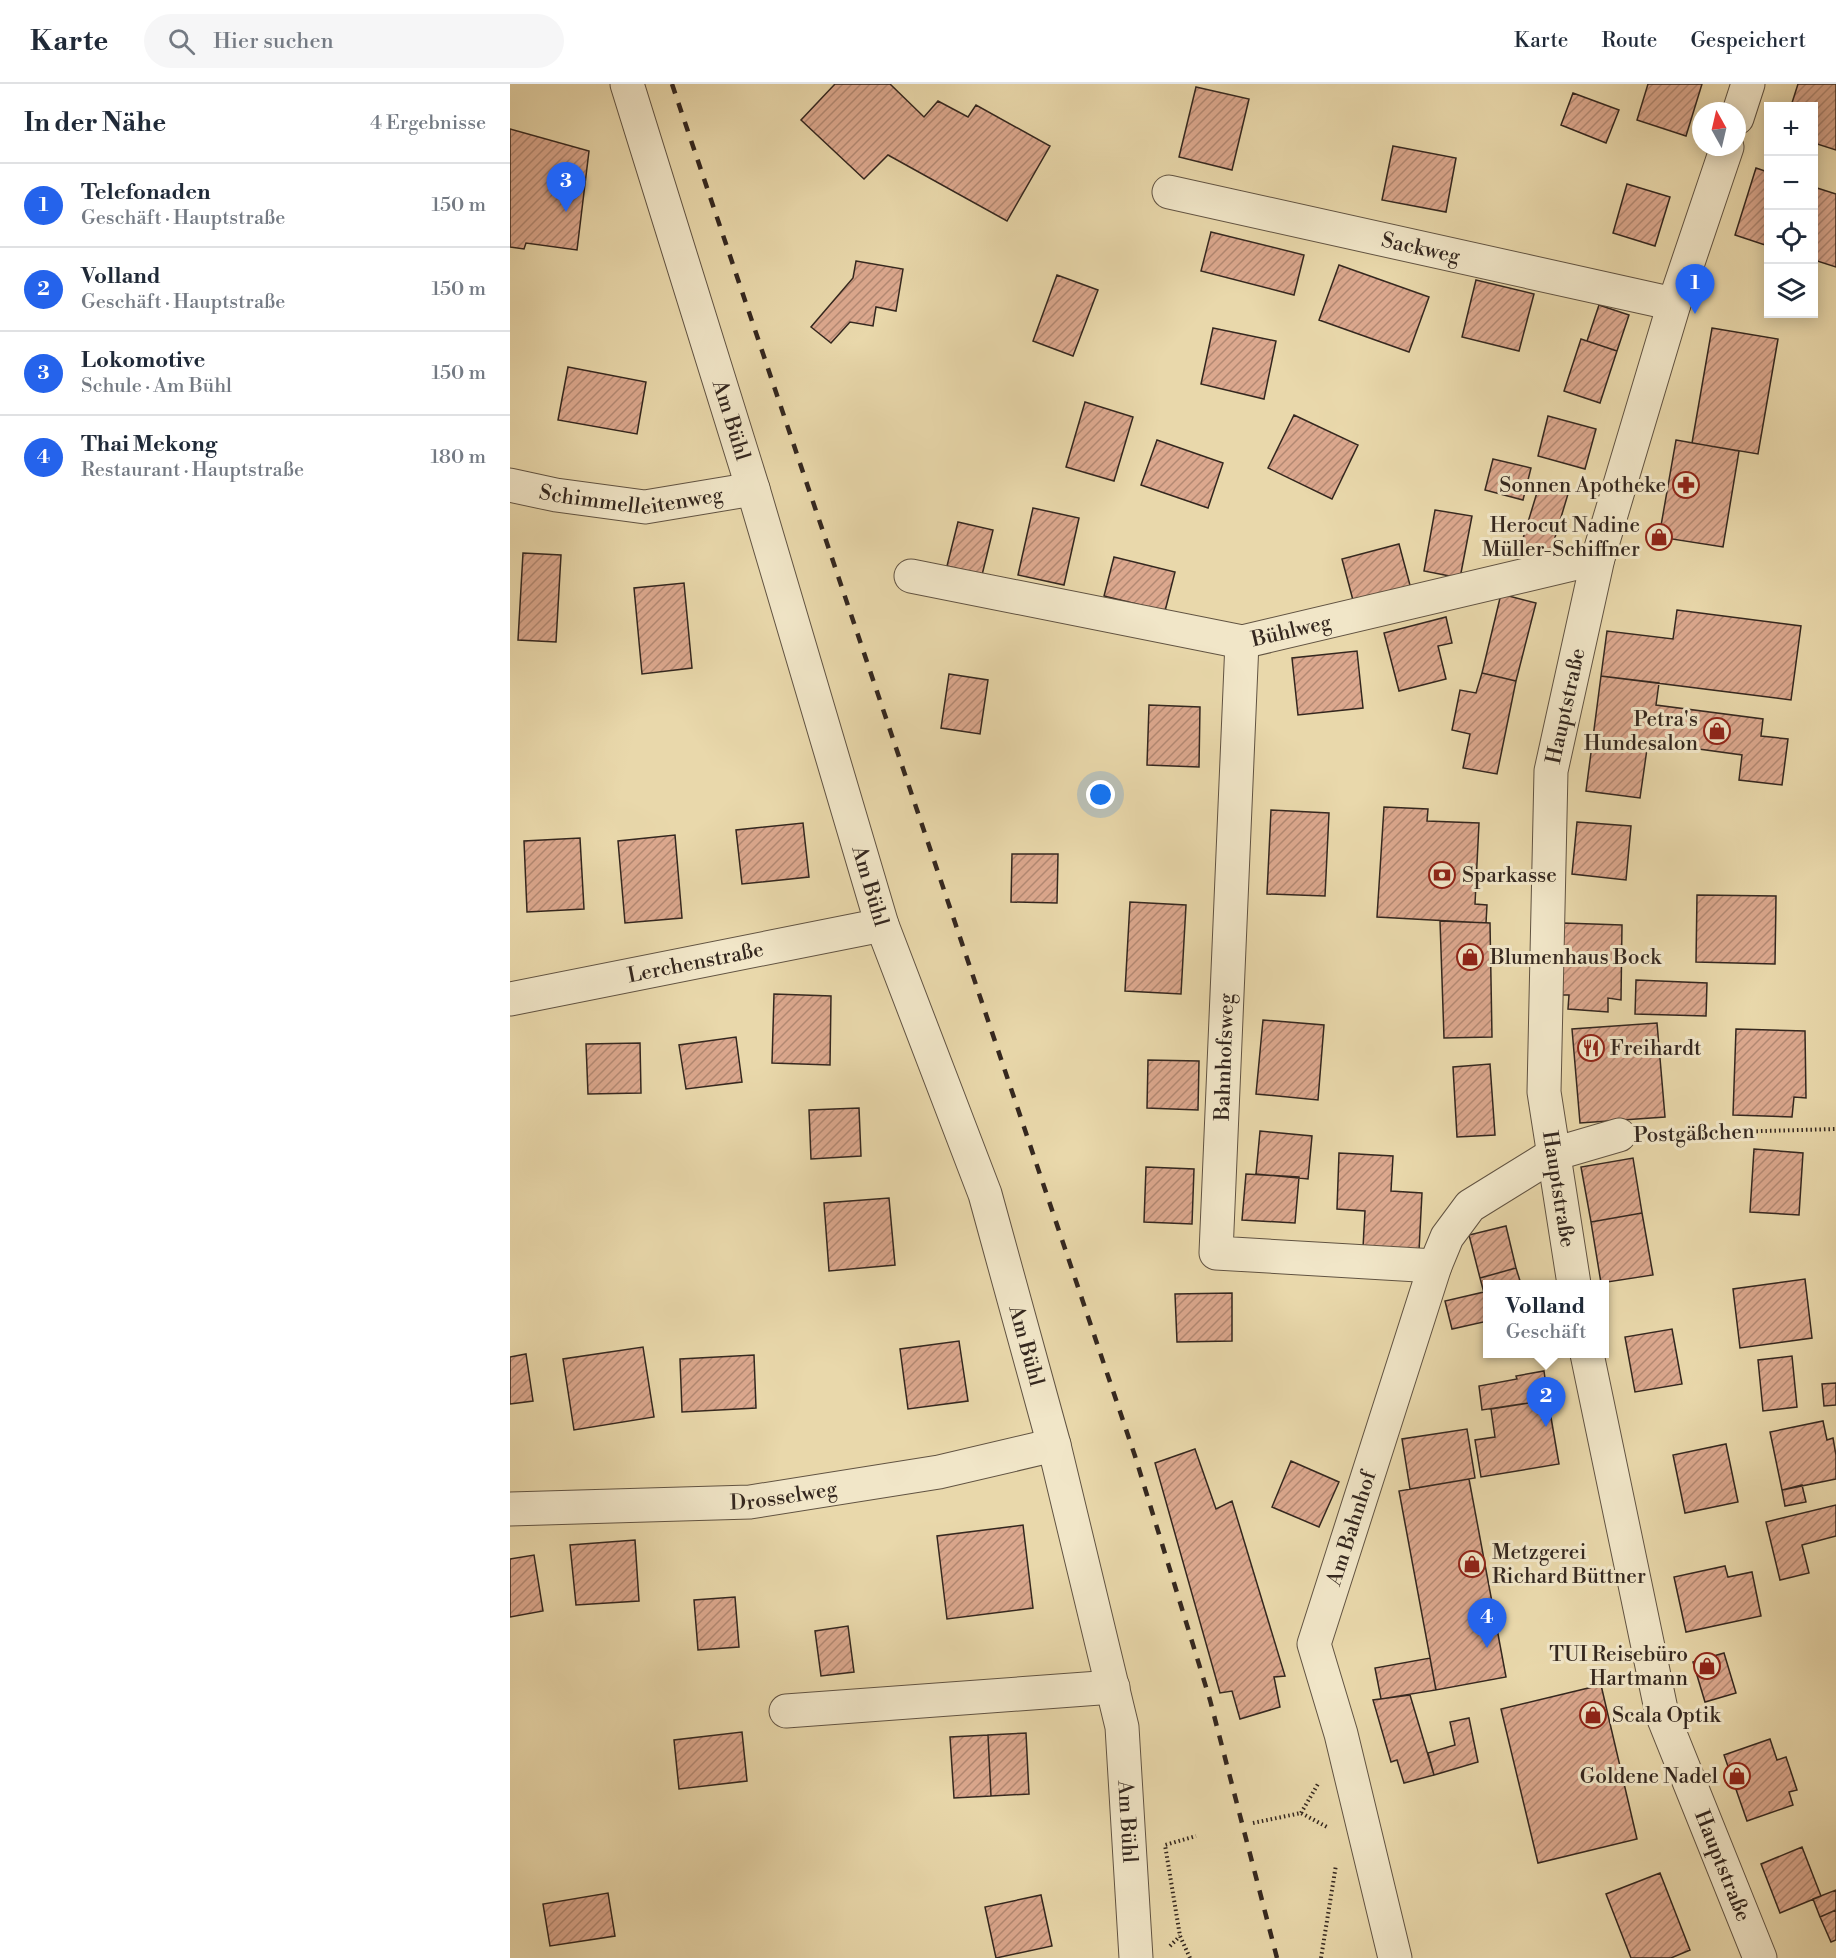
<!DOCTYPE html>
<html lang="de">
<head>
<meta charset="utf-8">
<style>
	:root { --surface:#fff; --page:#f6f6f7; --text:#1f2937; --muted:#747a83; --line:#e0e1e3; --accent:#2563eb }
	body { margin:0; font-family:"Libre Bodoni",serif; background:var(--page); color:var(--text) }
	.controls { position:absolute; right:18px; top:18px; display:grid; overflow:hidden; border-radius:0px; box-shadow:0 3px 15px #0003 }
	.controls button { width:54px; height:54px; display:grid; place-items:center; padding:0; border:0; border-bottom:2px solid var(--line); background:var(--surface); color:var(--text); font:30px sans-serif }
	.compass { position:absolute; left:1182px; top:18px; width:54px; height:54px; border-radius:50%; background:var(--surface); box-shadow:0 3px 15px #0003; rotate:352deg }
	.you { position:absolute; left:591px; top:711px; width:21px; height:21px; margin:-15px; border:4px solid #fff; border-radius:50%; background:#1a73e8; box-shadow:0 0 0 9px #1a73e833 }
	.badge { display:grid; place-items:center; width:39px; height:39px; border-radius:50%; background:var(--accent); color:#fff; font-size:20px; font-weight:700 }
	.pin { position:absolute; translate:-50% -50px; filter:drop-shadow(0 2px 3px #0008) }
	.pin::after { content:''; position:absolute; top:32px; width:21px; height:18px; background:inherit; clip-path:polygon(0 0,100% 0,50% 100%) }
	.popup { position:absolute; left:973px; top:1196px; width:126px; height:78px; box-sizing:border-box; display:grid; place-content:center; border-radius:0px; background:var(--surface); filter:drop-shadow(0 2px 4px #0005); font-size:20px; white-space:nowrap; color:var(--muted) }
	.popup b { font-size:22px; color:var(--text) }
	.popup::after { content:''; position:absolute; left:50%; top:100%; margin-left:-12px; border:12px solid transparent; border-top-color:var(--surface) }
	.list { margin:0; padding:0; list-style:none }
	h2 { display:flex; justify-content:space-between; align-items:center; height:78px; margin:0; padding:0 24px; font-size:26px }
	h2 small { font-size:20px; font-weight:400; color:var(--muted) }
	.list li { display:grid; grid-template-columns:39px 1fr auto; gap:18px; align-items:center; box-sizing:border-box; height:84px; padding:0 24px; border-top:2px solid var(--line) }
	.list b { display:block; font-size:22px; white-space:nowrap }
	.list p { margin:0; font-size:20px; white-space:nowrap; color:var(--muted) }
	.list em { font-size:20px; font-style:normal; color:var(--muted) }
	.icon { flex:none; width:33px; height:33px; fill:none; stroke:currentColor; stroke-width:2; stroke-linecap:round; stroke-linejoin:round }
	.map { position:relative; flex:none; width:1326px; height:1874px; overflow:hidden }
	header { display:flex; align-items:center; gap:36px; box-sizing:border-box; height:84px; padding:0 30px; background:var(--surface); border-bottom:2px solid var(--line) }
	header strong { font-size:28px }
	nav { display:flex; gap:33px; margin-inline-start:auto; font-size:21px }
	.search { width:420px; height:54px; background:var(--page); display:flex; align-items:center; gap:15px; box-sizing:border-box; padding:0 21px; border-radius:33px; color:var(--muted); font-size:22px }
	main { display:flex }
	aside { flex:1; background:var(--surface) }
	.map>svg:first-child { display:block }
	.building { fill:url(#building-hatch); stroke:#34271f; stroke-width:1.5 }
	.lines { fill:none; stroke-linecap:round; stroke-linejoin:round }
	.minor-casing { stroke:#615342; stroke-width:35 }
	.path { stroke:#34271f; stroke-width:4; stroke-dasharray:1.5 3; stroke-linecap:butt }
	.minor { stroke:#f1e6c8; stroke-width:33 }
	.rail { stroke:#34271f; stroke-width:4.5; stroke-dasharray:10 10; stroke-linecap:butt }
	.labels { text-anchor:middle; stroke-width:6; stroke-linejoin:round; paint-order:stroke }
	.street-label { font-size:21px; fill:#34271f; stroke:#f1e6c8 }
	.poi-label { font-size:21px; fill:#34271f; stroke:#f1e6c8; text-anchor:end }
</style>
</head>
<body>
<header>
<strong>Karte</strong>
<div class="search"><svg class="icon" aria-label="search" viewBox="0 0 24 24"><circle cx="10" cy="10" r="6"/><path d="M15 15l6 6"/></svg>Hier suchen</div>
<nav><a>Karte</a><a>Route</a><a>Gespeichert</a></nav>
</header>
<main>
<aside>
<h2>In der Nähe<small>4 Ergebnisse</small></h2>
<ul class="list">
<li><span class="badge">1</span><div><b>Telefonaden</b><p>Geschäft · Hauptstraße</p></div><em>150 m</em></li>
<li><span class="badge">2</span><div><b>Volland</b><p>Geschäft · Hauptstraße</p></div><em>150 m</em></li>
<li><span class="badge">3</span><div><b>Lokomotive</b><p>Schule · Am Bühl</p></div><em>150 m</em></li>
<li><span class="badge">4</span><div><b>Thai Mekong</b><p>Restaurant · Hauptstraße</p></div><em>180 m</em></li>
</ul>
</aside>
<div class="map">
<svg width="1326" height="1874" viewBox="0 0 1326 1874">
	<defs>
		<pattern id="building-hatch" width="6" height="6" patternUnits="userSpaceOnUse" patternTransform="scale(1.5)"><rect width="6" height="6" fill="#dca88e"/><path d="M-1 1l2-2M0 6l6-6M5 7l2-2" fill="none" stroke="#b38973"/></pattern>
	</defs>
	<rect width="100%" height="100%" fill="#e9d8ab"/>
	<filter id="stains"><feTurbulence type="fractalNoise" baseFrequency=".00333" numOctaves="4"/><feColorMatrix values="0 0 0 0 .2 0 0 0 0 .09 0 0 0 0 .02 0 0 0 .5 -.17"/></filter>
	<radialGradient id="worn" r=".72"><stop offset=".6" stop-color="#630" stop-opacity="0"/><stop offset="1" stop-color="#630" stop-opacity=".3"/></radialGradient>
	<path class="building" d="M325,0H380L414,33L428,17L458,33L466,21L540,62L497,137L378,71L354,95L291,36Z
		M1138,0H1192L1176,52L1127,36Z
		M1288,0H1326V66L1304,59V22H1281Z
		M686,3L739,15L722,86L669,73Z
		M1063,9L1109,26L1096,59L1051,41Z
		M0,45L79,67L67,166L16,159L14,165L0,163Z
		M883,62L946,74L936,128L872,116Z
		M1246,84L1258,88V162L1225,151Z
		M1117,100L1160,113L1145,162L1103,149Z
		M1304,103L1326,110V183L1304,176Z
		M701,148L794,171L784,211L691,187Z
		M346,177L393,185L386,227L366,223L363,242L340,238L321,259L301,243L343,194Z
		M829,181L919,213L899,268L809,236Z
		M547,191L588,206L563,272L523,257Z
		M966,196L1024,210L1009,267L952,253Z
		M1089,221L1119,231L1107,267L1077,257Z
		M703,244L766,257L754,315L691,300Z
		M1202,244L1268,255L1248,370L1182,359Z
		M1071,255L1107,267L1090,319L1054,307Z
		M58,283L136,298L127,350L48,336Z
		M575,318L623,333L604,397L556,383Z
		M784,331L848,361L822,415L758,384Z
		M1038,332L1086,345L1075,385L1028,372Z
		M647,356L713,379L698,424L631,401Z
		M1166,356L1229,367L1213,463L1149,453Z
		M983,375L1021,384L1013,416L975,406Z
		M1029,402L1058,410L1040,470L1011,461Z
		M523,424L569,434L554,501L508,491Z
		M925,426L962,432L950,494L914,487Z
		M448,438L483,446L472,491L437,482Z
		M889,460L901,505L844,520L832,475Z
		M13,469L51,471L46,558L8,556Z
		M604,473L665,488L655,527L594,512Z
		M174,499L182,584L132,590L124,504Z
		M991,510L1026,519L1006,597L972,589Z
		M1167,526L1291,542L1281,616L1091,592L1097,547L1163,555Z
		M936,533L942,559L928,562L936,595L889,607L874,549Z
		M847,567L853,624L788,631L782,574Z
		M972,589L1006,597L987,690L953,684L960,650L942,646L950,606L966,609Z
		M439,590L478,596L470,650L431,644Z
		M1091,592L1149,599L1146,621L1253,635L1251,652L1278,655L1272,701L1229,696L1232,671L1138,658L1130,714L1076,707Z
		M639,621L690,623L689,683L637,681Z
		M874,723L918,725L917,737L969,739L965,820L977,821L976,839L867,833Z
		M761,726L819,729L815,812L757,810Z
		M1067,738L1121,742L1116,796L1062,790Z
		M293,739L299,793L232,800L226,746Z
		M165,751L172,834L115,839L108,757Z
		M70,754L74,825L17,828L14,757Z
		M502,770H548L547,819L501,818Z
		M1187,811L1266,812L1265,880L1186,878Z
		M620,818L676,821L671,910L615,907Z
		M930,837L980,839L982,953L934,954Z
		M1053,839L1112,841L1111,916L1098,914V928L1058,925L1059,911H1049Z
		M1126,896L1197,899L1196,932L1125,930Z
		M264,910L321,912L320,981L262,979Z
		M753,936L814,941L808,1016L746,1010Z
		M1147,939L1155,1033L1070,1039L1062,945Z
		M1226,945L1295,947L1296,1014L1284,1013L1282,1033L1223,1031Z
		M226,953L232,998L176,1005L169,961Z
		M130,959L131,1009L78,1010L76,960Z
		M638,976L689,977L688,1026L637,1024Z
		M980,980L985,1051L947,1053L943,983Z
		M349,1024L351,1072L301,1075L299,1026Z
		M750,1047L802,1052L798,1095L746,1090Z
		M1244,1065L1293,1069L1289,1131L1240,1128Z
		M829,1069L883,1072L881,1107L912,1109L909,1167L853,1164L855,1127L827,1125Z
		M1123,1074L1132,1129L1081,1138L1071,1083Z
		M636,1083L684,1085L682,1140L634,1138Z
		M736,1090L789,1093L785,1139L732,1136Z
		M379,1114L385,1181L319,1187L314,1119Z
		M1132,1129L1143,1191L1091,1199L1081,1138Z
		M996,1142L1006,1184L970,1194L959,1151Z
		M1006,1184L1011,1200H978V1224L970,1194Z
		M1295,1195L1302,1254L1230,1264L1223,1205Z
		M974,1208L978,1224V1237L942,1245L935,1217Z
		M722,1209V1257L667,1258L665,1210Z
		M1162,1245L1172,1300L1125,1308L1115,1253Z
		M449,1257L458,1317L398,1325L390,1265Z
		M133,1263L144,1333L64,1346L53,1275Z
		M16,1270L23,1317L0,1320V1273Z
		M244,1271L246,1324L172,1328L170,1275Z
		M1282,1272L1287,1323L1253,1327L1248,1276Z
		M1034,1287L1038,1316L972,1326L969,1302L1007,1295L1006,1292Z
		M1326,1299V1321L1314,1322L1312,1300Z
		M1038,1316L1049,1380L971,1393L965,1356L985,1353L981,1325Z
		M1313,1337L1317,1356L1323,1354L1326,1371V1395L1272,1406L1260,1348Z
		M957,1345L965,1394L900,1405L892,1355Z
		M1216,1360L1228,1418L1175,1429L1163,1371Z
		M685,1365L706,1425L722,1417L775,1592L764,1593L770,1623L730,1635L722,1607L710,1609L645,1379Z
		M781,1377L829,1398L809,1443L762,1423Z
		M959,1395L996,1593L926,1606L889,1407Z
		M1292,1401L1296,1418L1275,1422L1272,1406Z
		M1326,1421V1452L1292,1461L1299,1489L1270,1496L1256,1438Z
		M513,1441L523,1524L437,1535L427,1452Z
		M125,1456L129,1517L66,1521L60,1461Z
		M24,1471L33,1527L0,1533V1475Z
		M1215,1482L1218,1493L1242,1488L1251,1532L1176,1548L1164,1493Z
		M225,1513L229,1563L188,1566L184,1516Z
		M338,1542L344,1588L311,1592L305,1547Z
		M1214,1569L1226,1609L1195,1618L1183,1578Z
		M920,1574L926,1606L871,1615L865,1584Z
		M1091,1601L1127,1755L1028,1779L991,1625Z
		M900,1611L924,1691L894,1699L887,1676L881,1678L863,1616Z
		M959,1634L968,1678L924,1691L918,1669L945,1661L940,1638Z
		M232,1648L237,1697L169,1705L164,1656Z
		M516,1649L519,1710L481,1712L478,1651Z
		M478,1651L481,1712L444,1714L440,1653Z
		M1260,1655L1267,1676L1276,1673L1287,1706L1279,1708L1283,1721L1237,1737L1214,1671Z
		M1292,1763L1311,1812L1270,1829L1251,1780Z
		M1150,1789L1180,1866L1161,1874H1121L1096,1810Z
		M1326,1806V1826L1310,1833L1303,1815Z
		M98,1809L105,1852L40,1862L33,1820Z
		M531,1811L542,1862L486,1874L475,1823Z
		M1326,1826V1856L1321,1858L1310,1833Z"/>
	<g class="lines">
		<defs>
			<g id="minor">
				<path id="s1" d="M117,0L243,405L372,841L475,1110L544,1361L612,1643L626,1874"/>
				<path d="M1227,34L1238,0"/>
				<path id="s2" d="M659,108L1164,220"/>
				<path id="s3" d="M0,401L46,411L135,423L243,405"/>
				<path id="s4" d="M401,492L732,558L1088,474"/>
				<path d="M732,558L706,1169L925,1182"/>
				<path id="s5" d="M0,915L372,841"/>
				<path id="s6" d="M1064,1200L1034,1008L1041,687L1088,474L1164,220L1217,63"/>
				<path id="s7" d="M1077,1270L1152,1630L1250,1874"/>
				<path id="s8" d="M0,1425L240,1418L429,1388L544,1361"/>
				<path d="M276,1627L603,1603"/>
				<path id="s9" d="M885,1874L831,1650L804,1560L925,1182L937,1153L960,1122L1044,1070L1109,1051"/>
			</g>
		</defs>
		<use href="#minor" class="minor-casing"/>
		<path class="path" d="M1143,1050L1326,1045
			M791,1729L808,1700
			M743,1739L791,1729L817,1743
			M660,1862L670,1852
			M680,1874L670,1852L655,1761L686,1752
			M811,1874L826,1781"/>
		<use href="#minor" class="minor"/>
		<path class="rail" d="M162,0L625,1372L700,1616L767,1874"/>
	</g>
	<defs>
		<symbol id="pharmacy-ring" viewBox="-11 -11 22 22"><circle r="9.5" fill="#f1e6c8" stroke="#8f2418" stroke-width="1.5"/><path d="M-2-6h4v4h4v4h-4v4h-4v-4h-4v-4h4Z" fill="#8f2418"/></symbol>
		<symbol id="shop-ring" viewBox="-11 -11 22 22"><circle r="9.5" fill="#f1e6c8" stroke="#8f2418" stroke-width="1.5"/><path d="M-5-2.5h2.3a2.7 3.5 0 0 1 5.4 0H5L5.5 6h-11ZM-1.5-2.5h3a1.5 2.3 0 0 0-3 0Z" fill="#8f2418"/></symbol>
		<symbol id="bank-ring" viewBox="-11 -11 22 22"><circle r="9.5" fill="#f1e6c8" stroke="#8f2418" stroke-width="1.5"/><path d="M-6-4H6V4H-6ZM0-2.3a2.3 2.3 0 1 0 0 4.6a2.3 2.3 0 1 0 0-4.6Z" fill="#8f2418"/></symbol>
		<symbol id="restaurant-ring" viewBox="-11 -11 22 22"><circle r="9.5" fill="#f1e6c8" stroke="#8f2418" stroke-width="1.5"/><path d="M-5-6h1v4h1v-4h1v4h1v-4h1v5L-1.5 .5V6h-2V.5L-5-1ZM5-6V6H3V1.5H1.5Q1.5-4 5-6Z" fill="#8f2418"/></symbol>
	</defs>
	<g fill-rule="evenodd">
		<use href="#pharmacy-ring" x="1161" y="386" width="30" height="30"/>
		<use href="#shop-ring" x="1134" y="438" width="30" height="30"/>
		<use href="#shop-ring" x="1192" y="632" width="30" height="30"/>
		<use href="#bank-ring" x="917" y="776" width="30" height="30"/>
		<use href="#shop-ring" x="945" y="858" width="30" height="30"/>
		<use href="#restaurant-ring" x="1066" y="949" width="30" height="30"/>
		<use href="#shop-ring" x="947" y="1465" width="30" height="30"/>
		<use href="#shop-ring" x="1182" y="1567" width="30" height="30"/>
		<use href="#shop-ring" x="1068" y="1616" width="30" height="30"/>
		<use href="#shop-ring" x="1212" y="1677" width="30" height="30"/>
	</g>
	<g class="labels">
		<g class="street-label">
			<text dy="7" stroke="none"><textPath href="#s2" startOffset="258">Sackweg</textPath></text>
			<text dy="7" stroke="none"><textPath href="#s1" startOffset="352">Am Bühl</textPath></text>
			<text dy="7" stroke="none"><textPath href="#s3" startOffset="123">Schimmelleitenweg</textPath></text>
			<text dy="7" stroke="none"><textPath href="#s4" startOffset="388">Bühlweg</textPath></text>
			<text dy="7" stroke="none"><textPath href="#s6" startOffset="582">Hauptstraße</textPath></text>
			<text dy="7" stroke="none"><textPath href="#s1" startOffset="838">Am Bühl</textPath></text>
			<text dy="7" stroke="none"><textPath href="#s5" startOffset="189">Lerchenstraße</textPath></text>
			<text transform="translate(714 973) rotate(-88)" y="7">Bahnhofsweg</text>
			<text transform="translate(1184 1049) rotate(-2)" y="7">Postgäßchen</text>
			<text transform="translate(1049 1105) rotate(81)" y="7">Hauptstraße</text>
			<text dy="7" stroke="none"><textPath href="#s1" startOffset="1324">Am Bühl</textPath></text>
			<text dy="7" stroke="none"><textPath href="#s8" startOffset="274">Drosselweg</textPath></text>
			<text dy="7" stroke="none"><textPath href="#s9" startOffset="446">Am Bahnhof</textPath></text>
			<text dy="7" stroke="none"><textPath href="#s1" startOffset="1812">Am Bühl</textPath></text>
			<text dy="7" stroke="none"><textPath href="#s7" startOffset="531">Hauptstraße</textPath></text>
		</g>
		<g class="poi-label">
			<text x="1156" y="408">Sonnen Apotheke</text>
			<text x="1130" y="448">Herocut Nadine<tspan x="1130" dy="24">Müller-Schiffner</tspan></text>
			<text x="1188" y="642">Petra's<tspan x="1188" dy="24">Hundesalon</tspan></text>
			<text x="952" y="798" text-anchor="start">Sparkasse</text>
			<text x="980" y="880" text-anchor="start">Blumenhaus Bock</text>
			<text x="1100" y="971" text-anchor="start">Freihardt</text>
			<text x="982" y="1475" text-anchor="start">Metzgerei<tspan x="982" dy="24">Richard Büttner</tspan></text>
			<text x="1178" y="1577">TUI Reisebüro<tspan x="1178" dy="24">Hartmann</tspan></text>
			<text x="1102" y="1638" text-anchor="start">Scala Optik</text>
			<text x="1208" y="1699">Goldene Nadel</text>
		</g>
	</g>
	<rect width="100%" height="100%" filter="url(#stains)"/>
	<rect width="100%" height="100%" fill="url(#worn)"/>
</svg>
<div class="controls">
<button>+</button>
<button>−</button>
<button><svg class="icon" aria-label="locate" viewBox="0 0 24 24"><circle cx="12" cy="12" r="6"/><path d="M12 2v4M12 18v4M2 12h4M18 12h4"/></svg></button>
<button><svg class="icon" aria-label="layers" viewBox="0 0 24 24"><path d="M12 4l9 5-9 5-9-5zM3 14l9 5 9-5"/></svg></button>
</div>
<svg class="compass" viewBox="-18 -18 36 36"><path d="M0-13l5 13h-10z" fill="#e53935"/><path d="M0 13l5-13h-10z" fill="#747a83"/></svg>
<div class="you"></div>
<div class="pin badge" style="left:1185px;top:230px">1</div>
<div class="pin badge" style="left:1036px;top:1343px">2</div>
<div class="popup"><b>Volland</b>Geschäft</div>
<div class="pin badge" style="left:56px;top:128px">3</div>
<div class="pin badge" style="left:977px;top:1564px">4</div>
</div>
</main>
</body>
</html>
